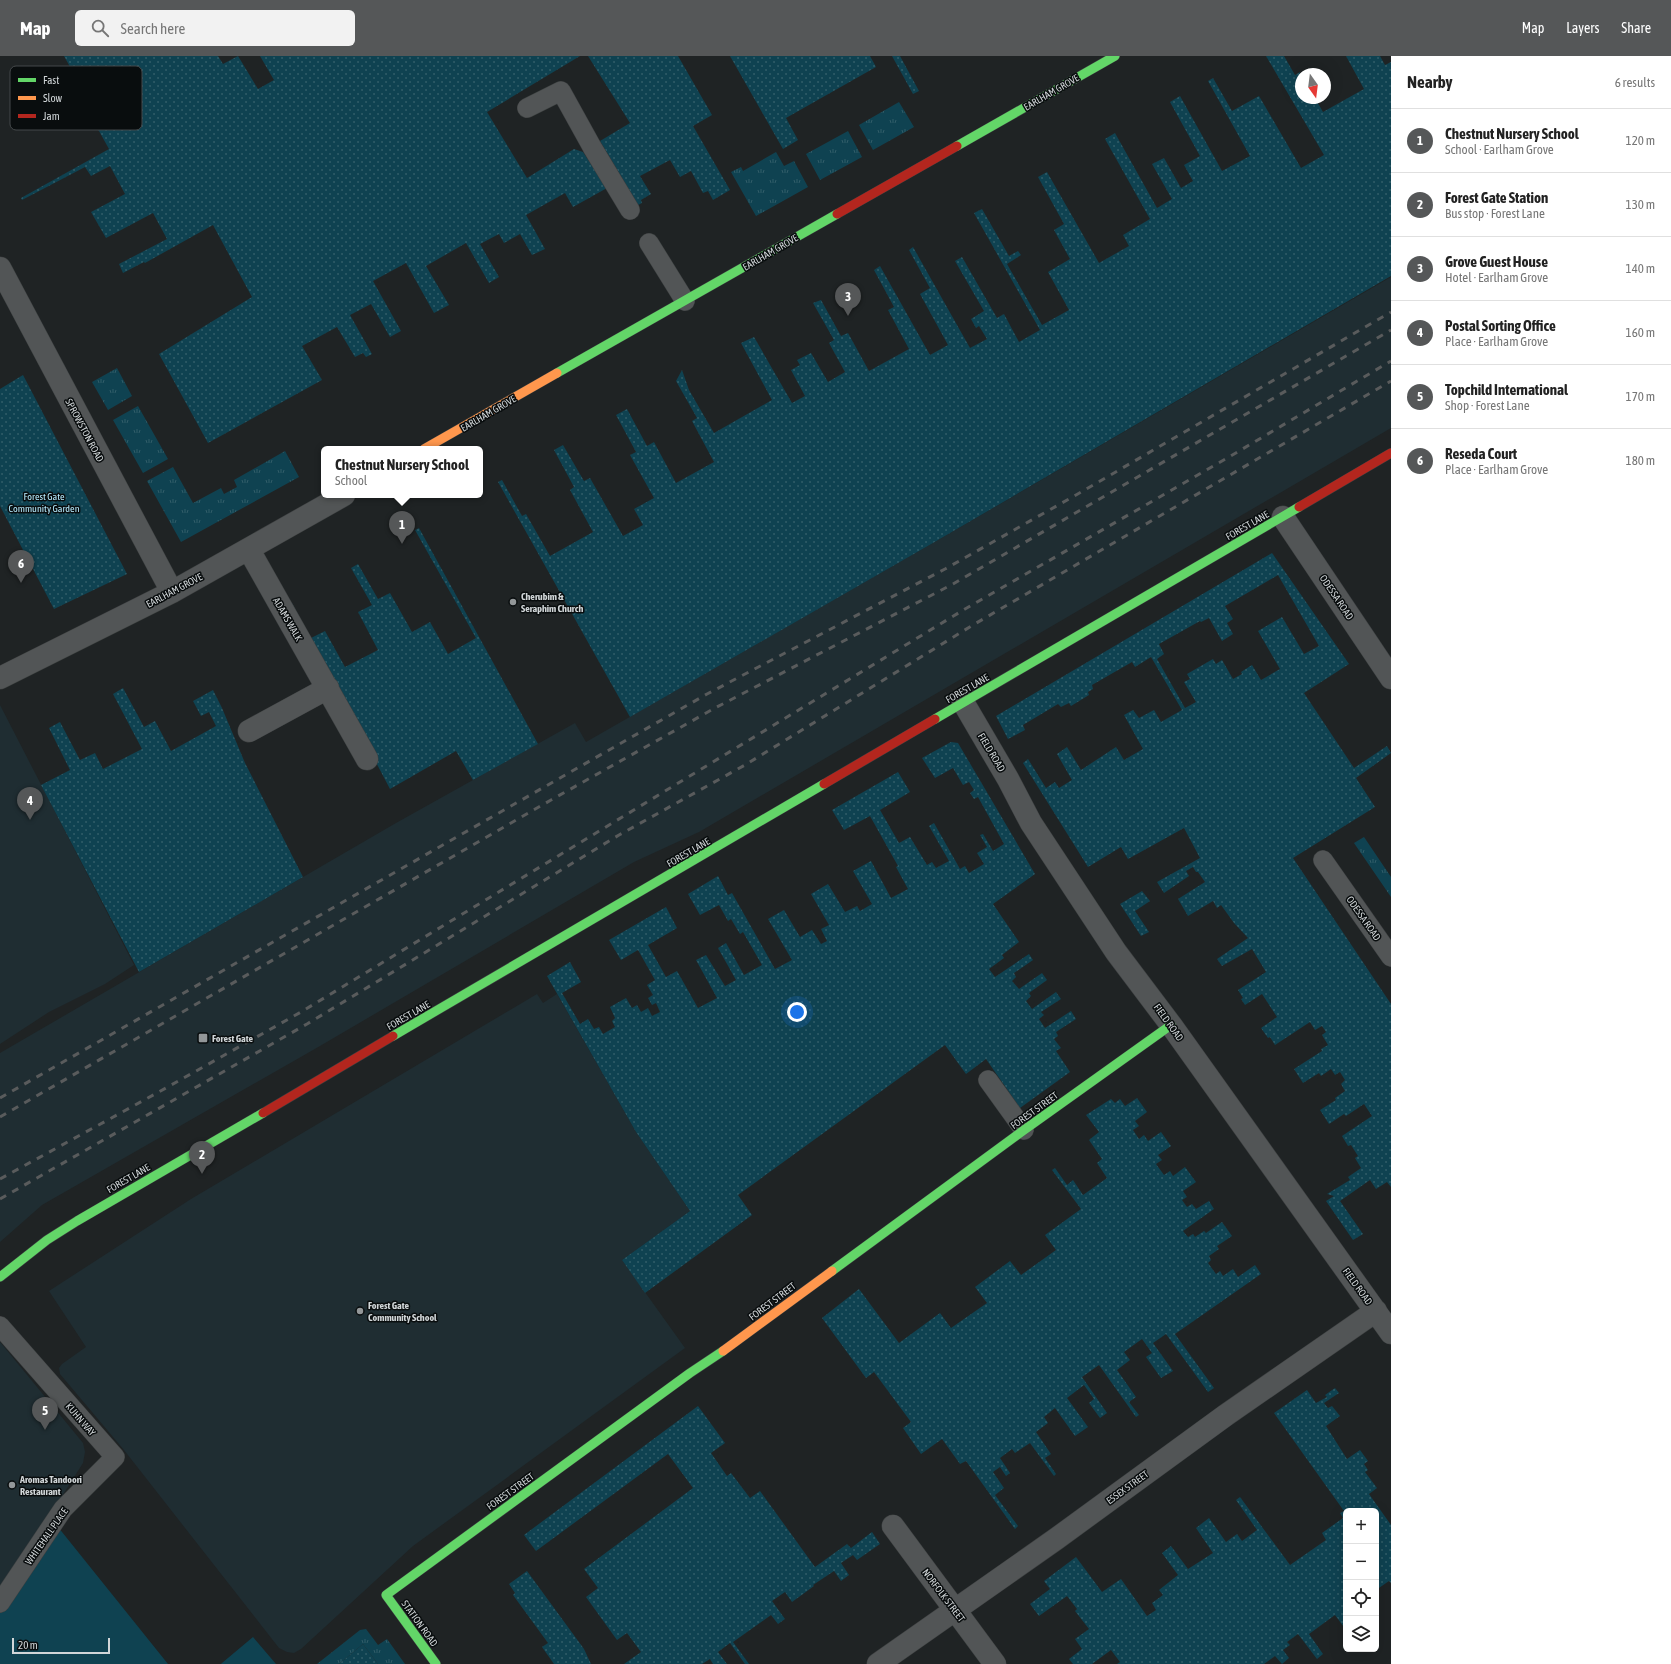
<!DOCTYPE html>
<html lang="en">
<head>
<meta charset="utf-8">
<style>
	:root { --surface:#fff; --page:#f2f2f2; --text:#222; --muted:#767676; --line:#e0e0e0; --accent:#555758 }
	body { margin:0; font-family:"Asap Condensed",sans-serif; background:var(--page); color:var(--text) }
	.controls { position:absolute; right:12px; bottom:12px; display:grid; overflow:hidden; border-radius:6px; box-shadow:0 4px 16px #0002 }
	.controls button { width:36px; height:36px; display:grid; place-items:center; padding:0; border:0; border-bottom:1px solid var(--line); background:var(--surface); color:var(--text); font:20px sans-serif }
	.compass { position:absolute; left:1295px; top:12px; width:36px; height:36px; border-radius:50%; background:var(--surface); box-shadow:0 4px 16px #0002; rotate:166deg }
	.scale { position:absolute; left:12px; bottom:10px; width:98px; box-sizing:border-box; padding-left:4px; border:2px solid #d1d6d8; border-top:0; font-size:11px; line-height:14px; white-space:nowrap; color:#d1d6d8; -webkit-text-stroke:3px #090d0e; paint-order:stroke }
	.you { position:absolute; left:797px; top:956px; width:14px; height:14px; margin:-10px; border:3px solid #fff; border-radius:50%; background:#1a73e8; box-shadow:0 0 0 6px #1a73e833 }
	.badge { display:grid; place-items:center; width:26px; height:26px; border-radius:50%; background:var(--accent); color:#fff; font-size:13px; font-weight:700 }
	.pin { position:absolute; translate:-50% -33px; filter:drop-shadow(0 1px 2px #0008) }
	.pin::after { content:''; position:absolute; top:21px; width:14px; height:12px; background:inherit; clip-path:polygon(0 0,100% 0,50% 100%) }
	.popup { position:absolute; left:321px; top:390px; width:162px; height:52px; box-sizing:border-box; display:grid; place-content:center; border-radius:6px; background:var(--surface); filter:drop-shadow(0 1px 3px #0005); font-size:13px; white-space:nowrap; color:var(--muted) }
	.popup b { font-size:15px; color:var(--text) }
	.popup::after { content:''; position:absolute; left:50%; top:100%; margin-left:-8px; border:8px solid transparent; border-top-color:var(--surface) }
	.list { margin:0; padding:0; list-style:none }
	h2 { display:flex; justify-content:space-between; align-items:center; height:52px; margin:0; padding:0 16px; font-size:17px }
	h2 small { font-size:13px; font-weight:400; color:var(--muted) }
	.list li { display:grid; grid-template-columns:26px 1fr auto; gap:12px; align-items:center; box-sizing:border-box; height:64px; padding:0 16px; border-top:1px solid var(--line) }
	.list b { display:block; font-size:15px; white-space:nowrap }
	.list p { margin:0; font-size:13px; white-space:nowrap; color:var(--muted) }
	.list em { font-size:13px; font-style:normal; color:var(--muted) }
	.icon { flex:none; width:22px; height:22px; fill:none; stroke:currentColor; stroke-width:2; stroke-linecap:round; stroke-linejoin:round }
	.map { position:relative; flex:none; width:1391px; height:1608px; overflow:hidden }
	header { display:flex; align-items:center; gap:24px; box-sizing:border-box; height:56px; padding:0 20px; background:var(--accent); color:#fff }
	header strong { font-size:19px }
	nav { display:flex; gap:22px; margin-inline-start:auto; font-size:14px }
	.search { width:280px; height:36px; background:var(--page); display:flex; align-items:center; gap:10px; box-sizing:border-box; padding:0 14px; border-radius:6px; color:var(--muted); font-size:15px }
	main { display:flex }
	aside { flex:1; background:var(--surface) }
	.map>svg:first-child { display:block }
	.built { fill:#1f2d32 }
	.grass { fill:url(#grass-tufts) }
	.garden { fill:url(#garden-dots); fill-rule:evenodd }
	.pitch { fill:#0f4251 }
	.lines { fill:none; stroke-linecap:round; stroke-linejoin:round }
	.lane-casing { stroke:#3d4041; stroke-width:20 }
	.street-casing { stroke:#3d4041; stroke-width:23 }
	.fast-casing { stroke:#3d4041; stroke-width:10 }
	.slow-casing { stroke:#3d4041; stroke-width:10 }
	.jam-casing { stroke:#3d4041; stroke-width:10 }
	.lane { stroke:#525556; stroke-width:19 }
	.street { stroke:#525556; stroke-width:22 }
	.fast { stroke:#63d668; stroke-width:9 }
	.slow { stroke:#ff974d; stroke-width:9 }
	.jam { stroke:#b3261e; stroke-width:9 }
	.rail { stroke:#595b5c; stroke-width:3; stroke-dasharray:7 7; stroke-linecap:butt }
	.poi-dot { fill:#939799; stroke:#090d0e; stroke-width:1.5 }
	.labels { text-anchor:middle; stroke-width:3; stroke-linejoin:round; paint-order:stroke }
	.street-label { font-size:10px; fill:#d1d6d8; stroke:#090d0e }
	.park-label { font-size:10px; fill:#b6ebfe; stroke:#090d0e }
	.poi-label { font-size:10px; font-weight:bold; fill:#d1d6d8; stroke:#090d0e; text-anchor:start }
	.key { fill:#090d0e; stroke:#45494b; stroke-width:1 }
	.key-label { font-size:11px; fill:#d1d6d8 }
</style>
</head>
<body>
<header>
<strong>Map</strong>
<div class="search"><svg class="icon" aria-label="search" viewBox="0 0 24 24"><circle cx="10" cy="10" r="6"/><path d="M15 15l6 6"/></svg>Search here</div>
<nav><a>Map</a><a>Layers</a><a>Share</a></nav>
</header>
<main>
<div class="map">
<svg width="1391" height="1608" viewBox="0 0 1391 1608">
	<defs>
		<pattern id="grass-tufts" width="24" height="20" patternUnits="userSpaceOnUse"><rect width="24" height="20" fill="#0f4251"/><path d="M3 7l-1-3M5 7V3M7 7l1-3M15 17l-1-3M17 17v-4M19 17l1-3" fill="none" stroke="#315d69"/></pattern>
		<pattern id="garden-dots" width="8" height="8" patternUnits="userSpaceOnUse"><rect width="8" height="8" fill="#0f4251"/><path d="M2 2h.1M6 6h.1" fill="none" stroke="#315d69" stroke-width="1.8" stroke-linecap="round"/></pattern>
	</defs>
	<rect width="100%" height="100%" fill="#1f2324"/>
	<path class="built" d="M1391,221V372L699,776L634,806L320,990L42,1149L0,1186V997L396,767L575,667L586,686L933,487Z
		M0,649L134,909L105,928L49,956L0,988Z
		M537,938L543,947L557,938L636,1076L690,1155L622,1204L685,1292L413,1490L301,1593L294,1597L287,1596L279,1592L124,1394L60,1318L59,1312L62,1308L86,1291L49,1235L191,1143Z
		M0,1286L83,1387L85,1396L83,1407L0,1538Z"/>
	<path class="grass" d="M899,46L914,71L873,94L859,69Z
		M848,75L862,101L820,124L806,98Z
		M776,96L784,110L794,105L808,131L756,160L731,116L741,111L743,115Z
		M117,312L132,340L108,354L92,326Z
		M138,350L168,403L143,417L113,364Z
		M285,395L299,421L181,486L147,425L173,411L193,447L221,432L224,438L237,431L234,424Z
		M1364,781L1391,821V841L1354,787Z
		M366,1573L378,1589L387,1583L405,1608H378L363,1588L339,1608H317L360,1574Z"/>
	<path class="garden" d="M64,0H218L223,8L238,0L258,33L274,24L260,0H580L487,56L527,122L574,93L583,96L607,132L573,151L565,137L526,159L545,193L532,199L520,178L504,187L499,178L480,188L499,221L489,227L466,187L426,210L449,249L434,257L406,207L373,225L401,275L390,281L371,248L350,259L372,298L366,301L363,297L355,301L337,271L302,290L322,324L208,387L159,298L252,241L213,169L145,207L144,206L123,217L119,208L167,183L153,157L106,182L91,156L125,138L110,110L91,120L85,111L22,144L21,142L109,93L74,30L79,27Z
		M588,0H678L712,59L693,70L730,134L713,144L708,135L703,137L691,115L680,121L670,104L640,120L651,138L641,144L642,147L638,149L600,85L630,67Z
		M730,0H870L876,11L786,62L798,84L783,93Z
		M892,0H900L919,35L913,38Z
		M1266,0H1284L1295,19L1300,16L1301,42H1315L1323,56L1364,33L1346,0H1380L1385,9L1391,6V220L933,487L630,661L498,426L502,424L522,460L526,458L550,500L593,476L570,434L574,431L554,394L563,389L584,425L590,422L623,480L643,469L634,453L654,442L630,399L636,396L616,359L627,353L647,390L654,386L676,427L714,406L692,365L697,362L676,325L682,314L689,334L714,377L772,344L741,287L754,281L792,347L805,340L791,314L800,309L797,304L811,297L828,326L845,316L829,287L834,284L813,247L821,244L841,280L848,277L869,315L909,293L888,254L894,251L874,214L880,210L930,299L948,289L920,238L930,232L909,194L913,191L970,292L987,283L979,270L976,272L971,263L984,255L955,205L962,201L997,262L1004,258L1019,286L1040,274L974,157L982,153L1009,200L1018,195L1021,199L1007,208L1042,269L1069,254L1048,216L1070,203L1054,174L1064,168L1038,121L1047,116L1099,207L1129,190L1123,179L1150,163L1105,83L1115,77L1157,152L1172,143L1152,108L1164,102L1181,132L1193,125L1184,109L1200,100L1170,46L1180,40L1222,115L1250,100L1208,25L1213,22L1232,55L1259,40L1301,112L1324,99Z
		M23,319L127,518L54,553L0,450V333Z
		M419,472L538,688L473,724L456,695L390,733L359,674L287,549L292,547L311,582L325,575L345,611L378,594L358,556L372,549L351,512L358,508L378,543L390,537L412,576L430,566L448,598L476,582L415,474Z
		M1272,497L1349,608L1304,637L1354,712L1387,690L1391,697L1356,722L1375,751L1293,802L1391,948V1131L1387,1126L1376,1133L1370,1124L1340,1145L1363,1178L1353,1184L1326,1145L1334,1140L1327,1138L1350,1124L1348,1121L1361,1112L1355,1102L1358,1100L1351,1089L1348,1090L1342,1080L1372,1060L1364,1048L1346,1060L1344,1058L1329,1068L1320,1054L1336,1044L1335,1042L1345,1035L1341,1028L1345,1024L1340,1016L1335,1019L1331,1013L1321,1020L1319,1017L1303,1027L1294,1013L1322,995L1321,993L1328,989L1322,979L1326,976L1322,970L1315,974L1310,966L1275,989L1270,981L1268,982L1261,972L1277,961L1262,938L1245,949L1241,943L1243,942L1238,934L1266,916L1252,893L1222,910L1217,903L1248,882L1234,867L1221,849L1217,852L1213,845L1188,860L1178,843L1205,826L1198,816H1196L1193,811L1186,815L1189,820L1164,837L1157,826L1200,802L1184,772L1128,803L1121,791L1088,811L1023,707L1028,703L1046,732L1055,726L1059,732L1072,724L1057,698L1067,691L1081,714L1116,691L1124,704L1143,693L1124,659L1133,654L1139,662L1154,654L1161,666L1182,654L1151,601L1135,611L1132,606L1092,629L1093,633L1088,636L1089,639L1071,650L1069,647L1061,651L1058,648L1023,669L1025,674L1008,683L996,660ZM1278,519L1319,590L1304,598L1282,561L1258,575L1280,613L1261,624L1252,609L1241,616L1242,618L1233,623L1222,604L1216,608L1213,603L1187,618L1190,623L1184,626L1196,646L1185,652L1157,603L1164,598L1159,588L1200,565L1201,566L1209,562L1222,585L1233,578L1227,567L1233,563L1225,550Z
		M123,632L144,671L155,665L171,695L216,670L209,656L201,660L193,645L213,634L222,652L245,707L303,821L139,916L41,729L70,714L49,672L60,666L80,704L95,697L103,713L142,693L113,638Z
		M951,686L958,687L1035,818L993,848L1019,886L1002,899L1004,902L989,913L995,921L1029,898L1033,904L1014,917L1016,921L1012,925L1019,933L1042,917L1047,924L1029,937L1031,940L1026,945L1032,953L1056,936L1061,943L1041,956L1044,959L1039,963L1045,972L1071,955L1076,963L1056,976L1058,980L1054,983L1061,992L1056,995L1070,1016L1020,1052L986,1003L966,1018L945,989L738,1139L752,1159L645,1237L622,1204L690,1155L636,1076L547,920L570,906L581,926L562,937L580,968L588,963L594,973L599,971L603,978L615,971L612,965L615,962L610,951L626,942L632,952L637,949L641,956L648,952L652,960L660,956L656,947L652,949L648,942L653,939L647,929L655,924L638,894L621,904L609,884L666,851L677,872L648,889L666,921L677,915L698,952L717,942L696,904L706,899L725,930L736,924L718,892L726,887L744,919L762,909L743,876L740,878L731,863L728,865L719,849L700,859L688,838L718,820L728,839L732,837L775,913L792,904L768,863L784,854L800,881L812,874L821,888L827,885L821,873L829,869L811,838L828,828L845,856L857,850L860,855L872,848L853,815L871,805L891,842L908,833L896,811L898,810L870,760L844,774L832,754L898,716L910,736L880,754L899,787L910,781L927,809L932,806L936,812L949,805L929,770L934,767L960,813L965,810L969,817L984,808L977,797L987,791L980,779L983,778L993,795L1004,788L978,741L974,743L970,737L974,734L969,726L963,729L953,712L935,722L922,702Z
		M1142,835L1150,845L1135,855L1149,876L1141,880L1120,848Z
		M1137,1042L1147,1056L1135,1065L1139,1070L1133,1074L1139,1083L1144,1079L1148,1085L1161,1076L1171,1090L1158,1099L1162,1104L1156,1108L1164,1119L1170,1115L1173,1120L1185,1111L1196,1126L1183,1135L1187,1141L1182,1144L1187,1151L1192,1148L1196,1153L1209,1145L1214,1153L1183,1175L1188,1181L1193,1178L1195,1181L1204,1175L1206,1177L1222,1166L1232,1180L1217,1190L1219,1193L1209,1200L1211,1204L1208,1207L1216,1218L1220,1215L1223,1220L1233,1213L1238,1221L1255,1209L1261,1218L1175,1278L1214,1332L1208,1336L1166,1278L1153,1287L1173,1315L1161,1322L1146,1301L1152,1297L1142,1283L1124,1296L1130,1304L1117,1314L1136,1341L1129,1346L1139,1359L1136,1361L1099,1309L1082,1321L1107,1357L1100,1362L1089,1347L1094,1343L1084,1329L1067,1342L1088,1371L1075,1380L1055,1352L1044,1361L1048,1367L1036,1376L1051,1398L1045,1402L1056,1418L1054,1420L1030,1387L1015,1397L1012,1393L1000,1402L1010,1417L1006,1420L1000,1411L993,1416L1004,1432L995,1439L1018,1470L1015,1473L966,1405L960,1408L942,1383L921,1398L903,1372L911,1366L874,1316L866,1322L822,1262L859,1233L899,1287L940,1257L951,1272L987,1247L975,1231L1010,1205L1021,1219L1056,1194L1045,1179L1081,1153L1052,1114L1055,1112L1067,1129L1073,1124L1083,1139L1107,1122L1097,1107L1102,1103L1089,1084L1099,1076L1086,1059L1111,1043L1115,1047L1120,1043L1125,1050Z
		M1335,1332L1339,1337L1324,1347L1328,1352L1332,1350L1340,1360L1326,1370L1347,1403L1360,1394L1368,1405L1364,1408L1368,1414L1365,1416L1377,1432L1369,1438L1391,1469V1527L1389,1525L1376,1534V1455H1346V1574L1335,1559L1309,1578L1323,1598L1317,1603L1298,1578L1287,1586L1290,1589L1283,1594L1289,1602L1282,1608L1275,1600L1264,1608H1117L1120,1606L1111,1594L1092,1608H1073L1069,1603L1082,1593L1075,1583L1089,1573L1075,1555L1077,1553L1067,1540L1039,1560L1030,1548L1050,1533L1044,1525L1076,1501L1102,1536L1121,1523L1147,1560L1156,1554L1152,1547L1163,1539L1159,1534L1178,1519L1162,1497L1171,1490L1188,1513L1213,1497L1196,1472L1209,1462L1226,1486L1237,1478L1242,1485L1257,1474L1236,1444L1240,1441L1290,1509L1326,1484L1322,1477L1343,1462L1340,1457L1344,1455L1274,1357L1307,1334L1316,1347L1327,1341L1325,1339Z
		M698,1350L725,1387L711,1397L727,1420L731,1417L750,1442L760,1435L815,1511L847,1488L851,1492L872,1476L880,1488L857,1504L853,1499L841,1507L849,1519L841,1525L834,1515L813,1529L814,1530L792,1546L785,1536L772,1545L785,1563L778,1568L771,1559L733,1586L749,1608H745L730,1587L718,1596L727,1608H713L710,1603L702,1608H624L641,1596L627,1577L617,1584L586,1541L598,1532L584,1513L693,1432L668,1398L536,1495L524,1479Z
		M527,1515L584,1593L591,1608H554L542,1591L548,1587L513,1539L515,1537L509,1528Z
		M363,1588L378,1608H339Z"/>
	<path class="pitch" d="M58,1471L168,1608H0V1556Z
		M253,1581L276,1608H221L222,1607Z"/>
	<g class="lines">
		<defs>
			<path id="lane" d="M527,52L561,35L592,91L630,154
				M649,187L685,245
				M1323,804L1391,901
				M988,1024L1024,1074
				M0,1270L115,1401L63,1453L0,1547"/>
			<path id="street" d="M0,212L172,536
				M1283,461L1391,622
				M249,494L367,703
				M0,622L172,536L344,439
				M963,646L1008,723L1031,767L1116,896L1171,969L1391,1277
				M249,675L328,632
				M893,1470L995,1608
				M878,1608L1056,1483L1226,1359L1376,1255"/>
			<path id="fast" d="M957,90L1115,0
				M557,317L837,158
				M935,663L1299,451
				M393,980L824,728
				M832,1215L1024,1074L1171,969
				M0,1221L47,1184L77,1165L263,1057
				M436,1608L386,1539L690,1317L723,1295"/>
			<path id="slow" d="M424,393L557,317
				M723,1295L832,1215"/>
			<path id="jam" d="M837,158L957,90
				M1299,451L1391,397
				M824,728L935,663
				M263,1057L393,980"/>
		</defs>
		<use href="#lane" class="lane-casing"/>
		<use href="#street" class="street-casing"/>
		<use href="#fast" class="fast-casing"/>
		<use href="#slow" class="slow-casing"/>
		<use href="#jam" class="jam-casing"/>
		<use href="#lane" class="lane"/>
		<use href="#street" class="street"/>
		<use href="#fast" class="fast"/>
		<use href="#slow" class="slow"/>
		<use href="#jam" class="jam"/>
		<path class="rail" d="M0,1042L707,638L945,513L1076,439L1391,256
			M0,1061L551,744L715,652L953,528L1391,274
			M0,1123L157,1037L301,956L965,553L1229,401L1391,305
			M0,1143L307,968L619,779L745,709L973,569L1391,325"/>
	</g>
	<g class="poi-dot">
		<circle cx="513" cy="546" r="4"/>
		<rect x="198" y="977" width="10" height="10" rx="2"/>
		<circle cx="360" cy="1255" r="4"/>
		<circle cx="12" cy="1429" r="4"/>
	</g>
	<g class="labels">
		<g class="street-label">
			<text transform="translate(1051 36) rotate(-30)" y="4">EARLHAM GROVE</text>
			<text transform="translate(770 196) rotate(-30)" y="4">EARLHAM GROVE</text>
			<text transform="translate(488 357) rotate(-30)" y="4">EARLHAM GROVE</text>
			<text transform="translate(85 374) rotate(62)" y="4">SPROWSTON ROAD</text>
			<text transform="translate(1247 469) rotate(-30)" y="4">FOREST LANE</text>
			<text transform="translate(174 534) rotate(-28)" y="4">EARLHAM GROVE</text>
			<text transform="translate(1337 541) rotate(56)" y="4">ODESSA ROAD</text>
			<text transform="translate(288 563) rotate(60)" y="4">ADAMS WALK</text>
			<text transform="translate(967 632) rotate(-30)" y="4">FOREST LANE</text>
			<text transform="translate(992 696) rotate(59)" y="4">FIELD ROAD</text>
			<text transform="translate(688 796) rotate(-30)" y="4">FOREST LANE</text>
			<text transform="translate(1364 862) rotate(55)" y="4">ODESSA ROAD</text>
			<text transform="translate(408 959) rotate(-30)" y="4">FOREST LANE</text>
			<text transform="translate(1169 966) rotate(54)" y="4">FIELD ROAD</text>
			<text transform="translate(1034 1054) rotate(-36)" y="4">FOREST STREET</text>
			<text transform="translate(128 1122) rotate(-30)" y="4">FOREST LANE</text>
			<text transform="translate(1358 1230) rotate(54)" y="4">FIELD ROAD</text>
			<text transform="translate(772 1245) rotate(-37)" y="4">FOREST STREET</text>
			<text transform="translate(81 1363) rotate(49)" y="4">KUHN WAY</text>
			<text transform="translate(1127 1431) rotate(-36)" y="4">ESSEX STREET</text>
			<text transform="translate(510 1435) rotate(-36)" y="4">FOREST STREET</text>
			<text transform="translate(46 1480) rotate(-55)" y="4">WHITEHALL PLACE</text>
			<text transform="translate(944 1539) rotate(53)" y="4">NORFOLK STREET</text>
			<text transform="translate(420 1567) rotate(54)" y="4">STATION ROAD</text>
		</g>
		<g class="park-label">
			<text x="44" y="444">Forest Gate<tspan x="44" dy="12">Community Garden</tspan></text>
		</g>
		<g class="poi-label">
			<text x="521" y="544">Cherubim &amp;<tspan x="521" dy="12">Seraphim Church</tspan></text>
			<text x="212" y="986">Forest Gate</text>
			<text x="368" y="1253">Forest Gate<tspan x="368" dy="12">Community School</tspan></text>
			<text x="20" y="1427">Aromas Tandoori<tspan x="20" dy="12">Restaurant</tspan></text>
		</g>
	</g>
	<rect x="10" y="10" width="132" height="64" rx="6" class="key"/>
	<rect x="18" y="22" width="18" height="4" fill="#63d668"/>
	<rect x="18" y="40" width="18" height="4" fill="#ff974d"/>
	<rect x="18" y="58" width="18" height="4" fill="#b3261e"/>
	<g class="key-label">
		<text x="43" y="28">Fast</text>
		<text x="43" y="46">Slow</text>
		<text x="43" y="64">Jam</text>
	</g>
</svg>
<div class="controls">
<button>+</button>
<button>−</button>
<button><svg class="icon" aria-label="locate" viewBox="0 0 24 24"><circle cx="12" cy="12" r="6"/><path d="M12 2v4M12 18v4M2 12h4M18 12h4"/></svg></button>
<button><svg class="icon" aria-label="layers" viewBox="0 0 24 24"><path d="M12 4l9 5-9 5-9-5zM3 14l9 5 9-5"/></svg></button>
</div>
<svg class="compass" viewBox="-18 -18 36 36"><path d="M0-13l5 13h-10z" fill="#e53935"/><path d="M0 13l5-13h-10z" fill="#767676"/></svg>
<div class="scale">20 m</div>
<div class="you"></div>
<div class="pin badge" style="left:402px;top:488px">1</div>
<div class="popup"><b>Chestnut Nursery School</b>School</div>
<div class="pin badge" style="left:202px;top:1118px">2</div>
<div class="pin badge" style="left:848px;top:260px">3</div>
<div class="pin badge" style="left:30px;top:764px">4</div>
<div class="pin badge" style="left:45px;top:1374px">5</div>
<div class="pin badge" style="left:21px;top:527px">6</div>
</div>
<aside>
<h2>Nearby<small>6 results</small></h2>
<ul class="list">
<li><span class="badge">1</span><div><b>Chestnut Nursery School</b><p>School · Earlham Grove</p></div><em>120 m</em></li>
<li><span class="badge">2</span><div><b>Forest Gate Station</b><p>Bus stop · Forest Lane</p></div><em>130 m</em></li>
<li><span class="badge">3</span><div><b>Grove Guest House</b><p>Hotel · Earlham Grove</p></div><em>140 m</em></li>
<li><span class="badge">4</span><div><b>Postal Sorting Office</b><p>Place · Earlham Grove</p></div><em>160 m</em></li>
<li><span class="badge">5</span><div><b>Topchild International</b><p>Shop · Forest Lane</p></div><em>170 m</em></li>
<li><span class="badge">6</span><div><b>Reseda Court</b><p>Place · Earlham Grove</p></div><em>180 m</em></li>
</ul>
</aside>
</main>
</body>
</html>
